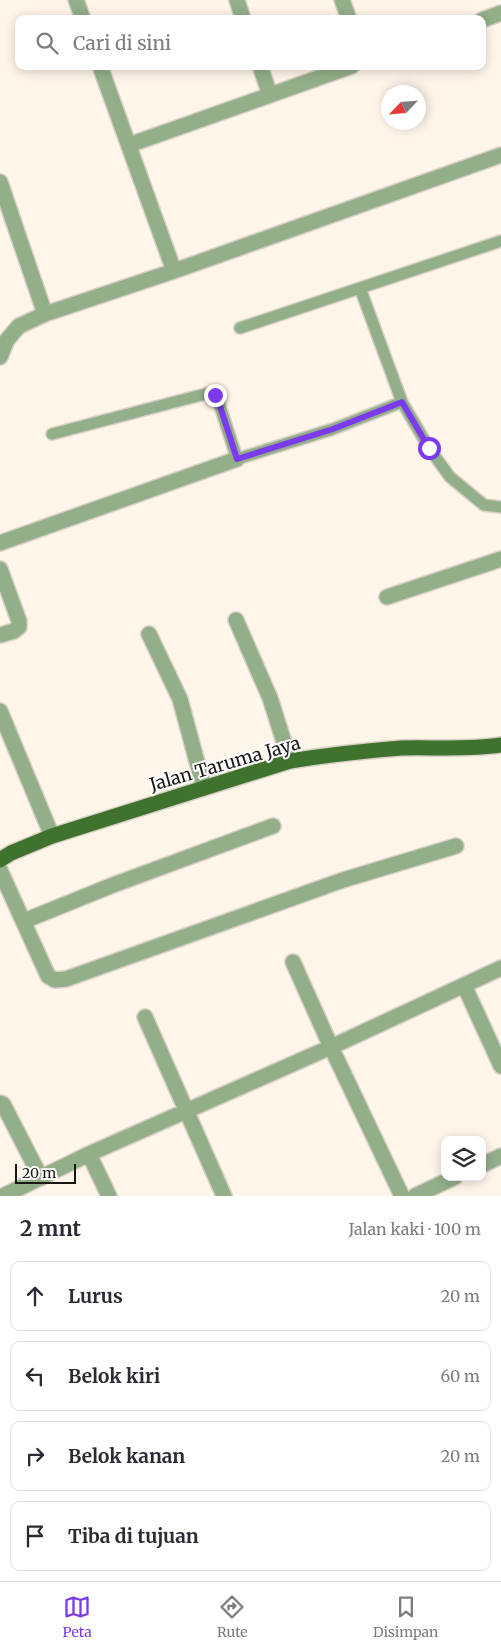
<!DOCTYPE html>
<html lang="id">
<head>
<meta charset="utf-8">
<style>
	:root { --surface:#fff; --page:#f2f2f3; --text:#2b2b33; --muted:#7c7c81; --line:#e1e1e2; --accent:#7c3aed }
	body { margin:0; font-family:Merriweather,serif; background:var(--page); color:var(--text) }
	.controls { position:absolute; right:15px; bottom:15px; display:grid; overflow:hidden; border-radius:10px; box-shadow:0 2px 12px #0003 }
	.controls button { width:45px; height:45px; display:grid; place-items:center; padding:0; border:0; border-bottom:1px solid var(--line); background:var(--surface); color:var(--text); font:25px sans-serif }
	.compass { position:absolute; left:381px; top:85px; width:45px; height:45px; border-radius:50%; background:var(--surface); box-shadow:0 2px 12px #0003; rotate:244deg }
	.scale { position:absolute; left:15px; bottom:12px; width:61px; box-sizing:border-box; padding-left:5px; border:2px solid #1a1611; border-top:0; font-size:14px; line-height:18px; white-space:nowrap; color:#1a1611; -webkit-text-stroke:4px #fff; paint-order:stroke }
	.stop { position:absolute; width:15px; height:15px; margin:-11px; border:4px solid #7c3aed; border-radius:50%; background:#fff }
	.stop.end { background:#7c3aed; border-color:#fff; box-shadow:0 1px 5px #0008 }
	.list { margin:0; padding:0; list-style:none }
	h2 { display:flex; justify-content:space-between; align-items:center; height:65px; margin:0; padding:0 20px; font-size:21px }
	h2 small { font-size:16px; font-weight:400; color:var(--muted) }
	.list li { display:grid; grid-template-columns:32px 1fr auto; gap:15px; align-items:center; box-sizing:border-box; height:70px; margin:0 10px 10px; padding:0 10px; border:1px solid var(--line); border-radius:10px }
	.list b { display:block; font-size:19px; white-space:nowrap }
	.list em { font-size:16px; font-style:normal; color:var(--muted) }
	.icon { flex:none; width:28px; height:28px; fill:none; stroke:currentColor; stroke-width:2; stroke-linecap:round; stroke-linejoin:round }
	.map { position:relative; flex:none; width:501px; height:1196px; overflow:hidden }
	.search { position:absolute; background:var(--surface); box-shadow:0 2px 12px #0003; left:15px; right:15px; top:15px; height:55px; display:flex; align-items:center; gap:12px; box-sizing:border-box; padding:0 18px; border-radius:10px; color:var(--muted); font-size:19px }
	.sheet { height:385px; background:var(--surface) }
	nav { display:flex; justify-content:space-around; align-items:center; box-sizing:border-box; height:70px; border-top:1px solid var(--line); background:var(--surface); font-size:14px; color:var(--muted) }
	nav a { display:grid; justify-items:center; gap:2px }
	nav .on { color:var(--accent) }
	.map>svg:first-child { display:block }
	.lines { fill:none; stroke-linecap:round; stroke-linejoin:round }
	.lane-casing { stroke:#dad1c6; stroke-width:14 }
	.street-casing { stroke:#dad1c6; stroke-width:18 }
	.primary-casing { stroke:#dad1c6; stroke-width:18 }
	.lane { stroke:#93af8a; stroke-width:11 }
	.street { stroke:#93af8a; stroke-width:15 }
	.primary { stroke:#3f722d; stroke-width:15 }
	.route { stroke:#7c3aed; stroke-width:6 }
	.labels { text-anchor:middle; stroke-width:4; stroke-linejoin:round; paint-order:stroke }
	.street-label { font-size:18px; fill:#1a1611; stroke:#fff }
</style>
</head>
<body>
<div class="map">
<svg width="501" height="1196" viewBox="0 0 501 1196">
	<rect width="100%" height="100%" fill="#fff5e9"/>
	<g class="lines">
		<defs>
			<path id="lane" d="M360,288L402,402L429,448L450,477L484,505L501,507
				M240,328L501,241
				M52,434L209,393L215,395L218,400L237,459L333,429L402,402"/>
			<path id="street" d="M76,0L83,19
				M237,0L243,19
				M342,0L349,19
				M482,20L501,13
				M100,66L174,271
				M260,66L270,95
				M129,145L352,66
				M0,182L45,314
				M0,357L7,340L19,326L45,314L174,271L501,155
				M0,543L237,459
				M0,569L19,621V627L14,631L0,635
				M387,597L501,559
				M236,620L270,698L290,761
				M149,634L180,699L204,788
				M0,711L52,836
				M0,870L48,976L55,980L66,979L343,880L456,846
				M24,921L113,885L273,826
				M293,962L331,1047L402,1196
				M464,985L501,1066
				M145,1017L224,1196
				M0,1103L3,1104L41,1178
				M89,1154L109,1196
				M482,1165L501,1156
				M3,1196L89,1154L331,1047L501,968
				M415,1196L455,1177"/>
			<path id="primary" d="M0,860L11,853L52,836L290,761C327,755 364,751 401,748C434,747 468,750 501,745"/>
		</defs>
		<use href="#lane" class="lane-casing"/>
		<use href="#street" class="street-casing"/>
		<use href="#primary" class="primary-casing"/>
		<use href="#lane" class="lane"/>
		<use href="#street" class="street"/>
		<use href="#primary" class="primary"/>
	</g>
	<g class="lines">
		<path class="route" d="M215,395L218,400L237,459L333,429L402,402L429,448"/>
	</g>
	<g class="labels">
		<g class="street-label">
			<text transform="translate(225 764) rotate(-16)" y="6">Jalan Taruma Jaya</text>
		</g>
	</g>
</svg>
<div class="controls">
<button><svg class="icon" aria-label="layers" viewBox="0 0 24 24"><path d="M12 4l9 5-9 5-9-5zM3 14l9 5 9-5"/></svg></button>
</div>
<svg class="compass" viewBox="-18 -18 36 36"><path d="M0-13l5 13h-10z" fill="#e53935"/><path d="M0 13l5-13h-10z" fill="#7c7c81"/></svg>
<div class="scale">20 m</div>
<div class="stop" style="left:429px;top:448px"></div>
<div class="stop end" style="left:215px;top:395px"></div>
<div class="search"><svg class="icon" aria-label="search" viewBox="0 0 24 24"><circle cx="10" cy="10" r="6"/><path d="M15 15l6 6"/></svg>Cari di sini</div>
</div>
<section class="sheet">
<h2>2 mnt<small>Jalan kaki · 100 m</small></h2>
<ul class="list">
<li><svg class="icon" aria-label="ahead" viewBox="0 0 24 24"><path d="M12 20V5M6 11l6-6 6 6"/></svg><div><b>Lurus</b></div><em>20 m</em></li>
<li><svg class="icon" aria-label="left" viewBox="0 0 24 24"><path d="M17 20v-9H6M10 6l-5 5 5 5"/></svg><div><b>Belok kiri</b></div><em>60 m</em></li>
<li><svg class="icon" aria-label="right" viewBox="0 0 24 24"><path d="M7 20v-9h11M14 6l5 5-5 5"/></svg><div><b>Belok kanan</b></div><em>20 m</em></li>
<li><svg class="icon" aria-label="arrive" viewBox="0 0 24 24"><path d="M6 21V4h12l-3 4 3 4H6"/></svg><div><b>Tiba di tujuan</b></div></li>
</ul>
</section>
<nav>
<a class="on"><svg class="icon" aria-label="map" viewBox="0 0 24 24"><path d="M3 6l6-2 6 2 6-2v14l-6 2-6-2-6 2zM9 4v14M15 6v14"/></svg>Peta</a>
<a><svg class="icon" aria-label="directions" viewBox="0 0 24 24"><path d="M12 3l9 9-9 9-9-9zM9 14v-3h6M13 9l2 2-2 2"/></svg>Rute</a>
<a><svg class="icon" aria-label="saved" viewBox="0 0 24 24"><path d="M7 4h10v16l-5-4-5 4z"/></svg>Disimpan</a>
</nav>
</body>
</html>
